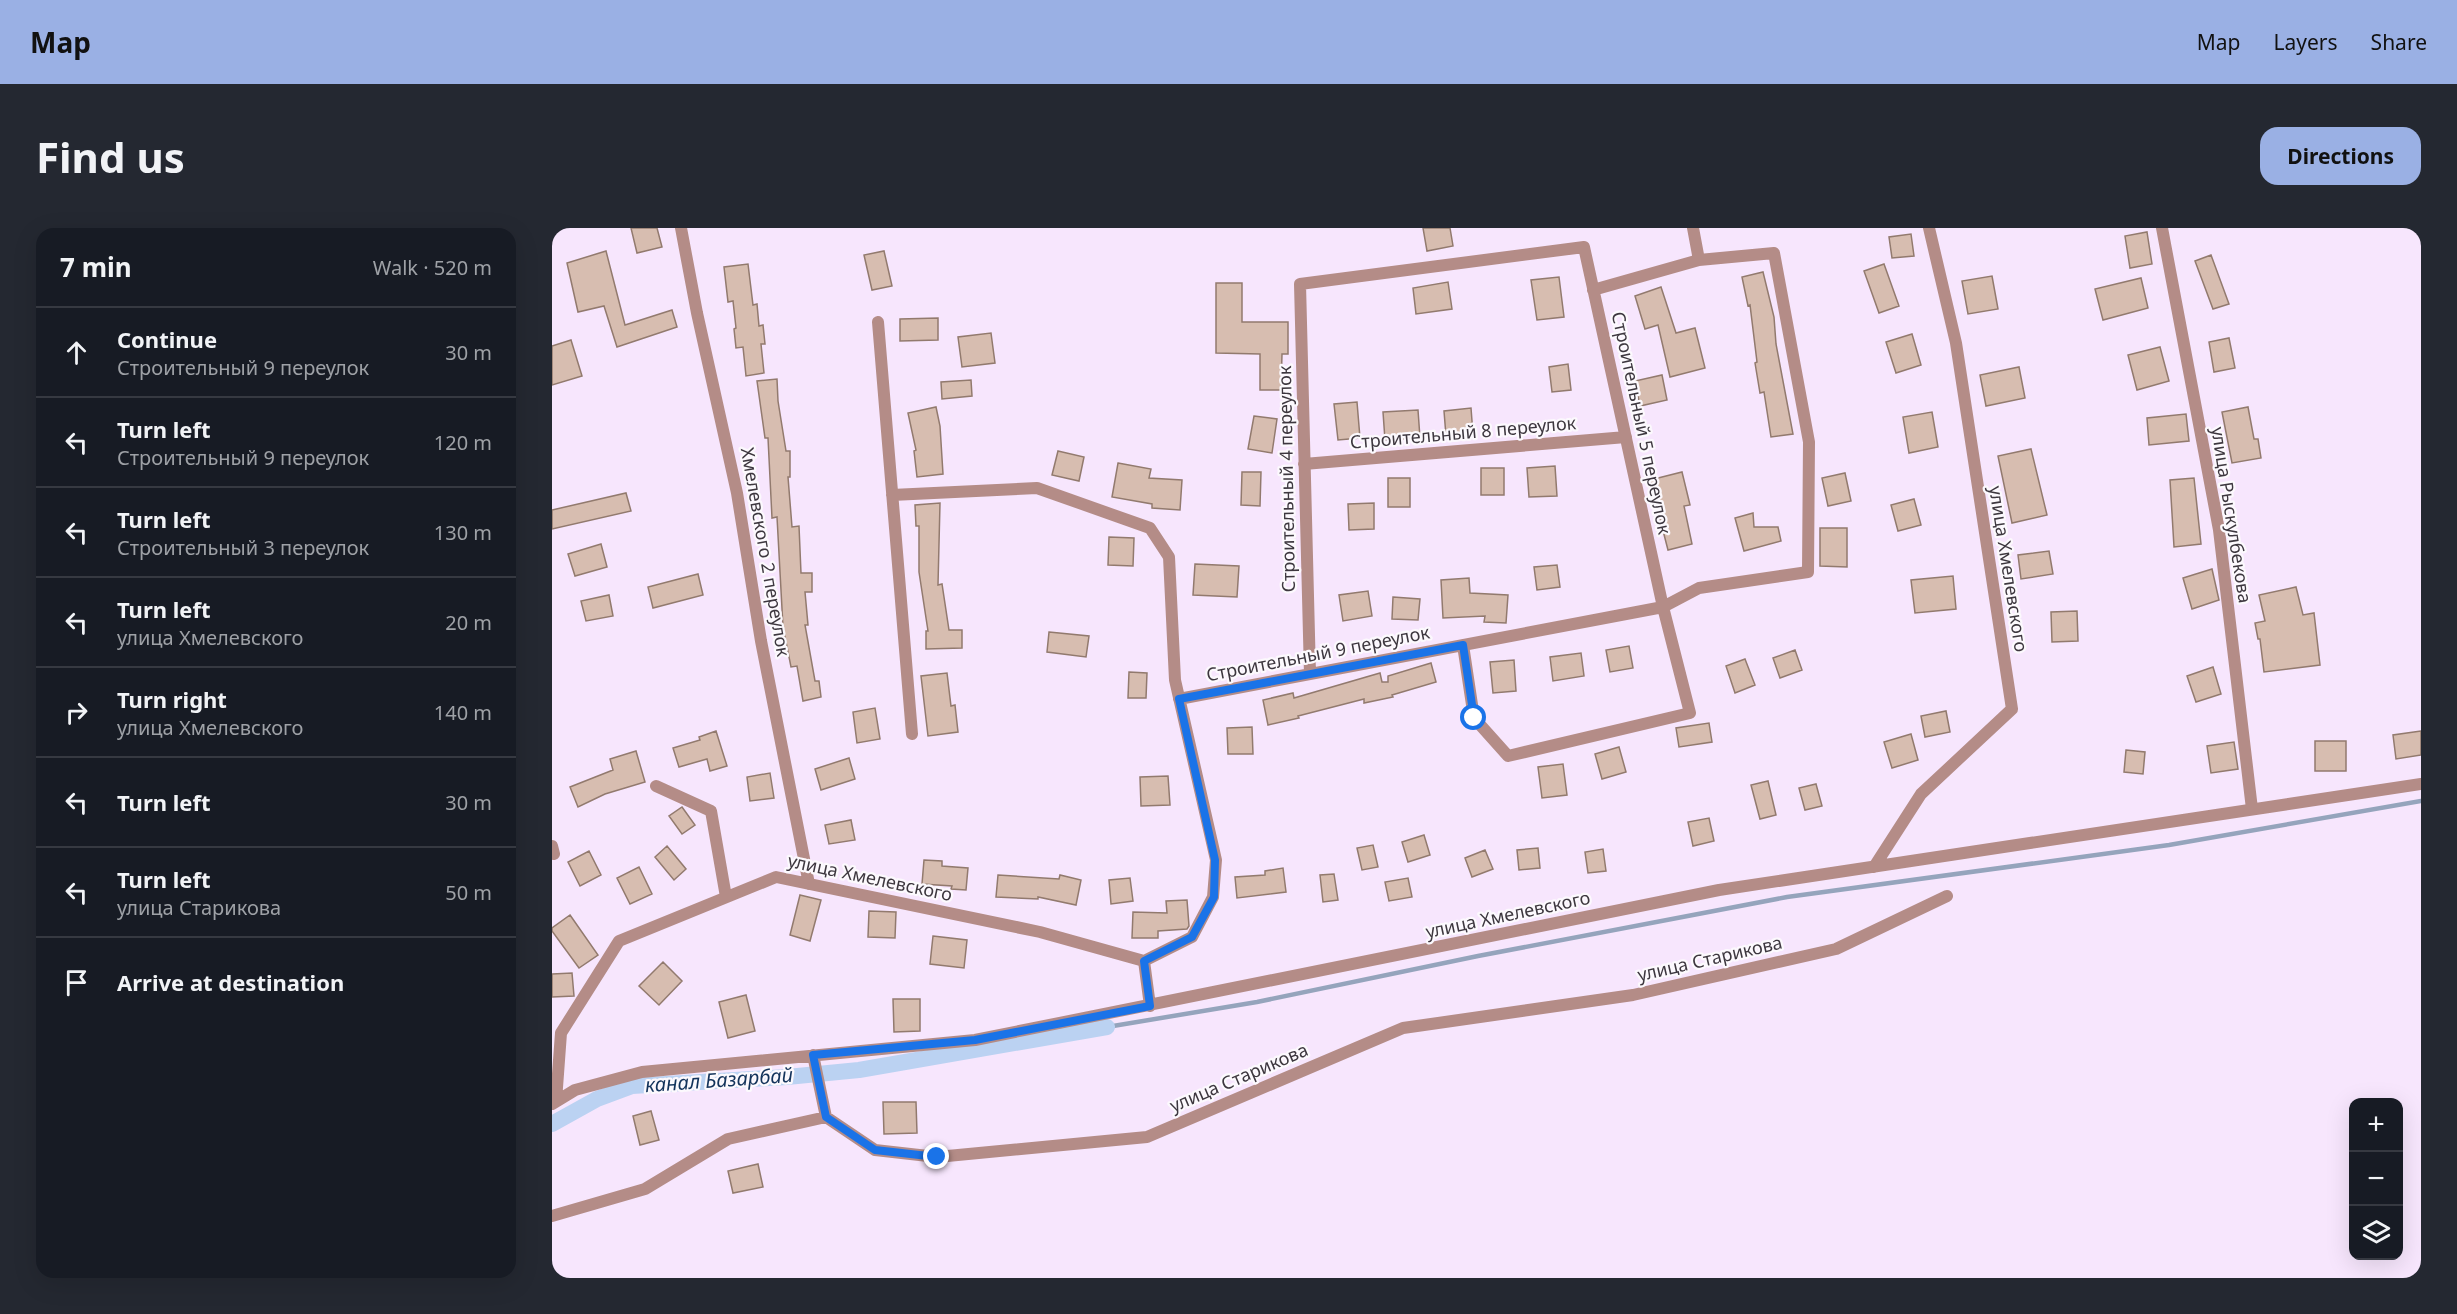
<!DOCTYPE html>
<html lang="en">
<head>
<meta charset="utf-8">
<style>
	:root { --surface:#171b24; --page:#242831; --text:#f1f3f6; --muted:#9ea1a6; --line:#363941; --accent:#9ab0e4 }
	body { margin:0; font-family:"Noto Sans",sans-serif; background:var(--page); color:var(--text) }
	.controls { position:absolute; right:18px; bottom:18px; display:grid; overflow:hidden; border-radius:12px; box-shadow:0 6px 24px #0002 }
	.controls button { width:54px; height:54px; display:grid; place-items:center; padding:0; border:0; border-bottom:2px solid var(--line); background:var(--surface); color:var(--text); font:30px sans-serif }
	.stop { position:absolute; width:18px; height:18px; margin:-14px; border:4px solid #1a73e8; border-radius:50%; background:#fff }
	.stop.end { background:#1a73e8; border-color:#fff; box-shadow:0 2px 6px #0008 }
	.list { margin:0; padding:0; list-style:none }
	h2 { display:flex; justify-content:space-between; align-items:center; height:78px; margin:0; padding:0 24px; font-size:26px }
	h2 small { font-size:20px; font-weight:400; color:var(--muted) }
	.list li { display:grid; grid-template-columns:39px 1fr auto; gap:18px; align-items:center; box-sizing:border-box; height:90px; padding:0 24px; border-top:2px solid var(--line) }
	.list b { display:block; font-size:22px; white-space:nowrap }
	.list p { margin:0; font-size:20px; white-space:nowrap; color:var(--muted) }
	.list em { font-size:20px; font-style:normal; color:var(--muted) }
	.icon { flex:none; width:33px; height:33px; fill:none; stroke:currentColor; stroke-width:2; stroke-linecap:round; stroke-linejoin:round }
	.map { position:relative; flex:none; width:1869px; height:1050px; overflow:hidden; border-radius:18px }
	header { display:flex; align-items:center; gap:36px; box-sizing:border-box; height:84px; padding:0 30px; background:var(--accent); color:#111 }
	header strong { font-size:28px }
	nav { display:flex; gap:33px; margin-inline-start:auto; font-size:21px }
	.intro { display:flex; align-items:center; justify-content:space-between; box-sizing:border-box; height:144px; padding:0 36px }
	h1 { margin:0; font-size:42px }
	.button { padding:15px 27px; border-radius:18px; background:var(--accent); color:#111; font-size:21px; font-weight:700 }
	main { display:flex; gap:36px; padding:0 36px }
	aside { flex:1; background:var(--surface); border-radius:18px; box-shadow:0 6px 24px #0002 }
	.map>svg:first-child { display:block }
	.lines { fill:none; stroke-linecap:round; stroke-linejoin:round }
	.stream { stroke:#95a4bc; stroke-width:4.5 }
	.canal { stroke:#bbd2f2; stroke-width:16 }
	.building { fill:#d7bdb0; stroke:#927a6e; stroke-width:1.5 }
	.street { stroke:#b48c87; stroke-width:12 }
	.route { stroke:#1a73e8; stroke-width:8 }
	.labels { text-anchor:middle; stroke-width:4.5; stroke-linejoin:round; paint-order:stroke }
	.street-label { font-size:18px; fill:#3d373f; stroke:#fcf9fd }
	.water-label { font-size:20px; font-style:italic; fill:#13335b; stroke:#fcf9fd }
</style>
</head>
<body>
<header>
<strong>Map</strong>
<nav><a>Map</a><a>Layers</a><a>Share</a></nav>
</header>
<div class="intro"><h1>Find us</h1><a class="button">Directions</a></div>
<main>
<aside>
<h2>7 min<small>Walk · 520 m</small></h2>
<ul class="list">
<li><svg class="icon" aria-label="ahead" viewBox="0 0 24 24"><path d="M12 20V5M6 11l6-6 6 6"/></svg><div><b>Continue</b><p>Строительный 9 переулок</p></div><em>30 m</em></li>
<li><svg class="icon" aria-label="left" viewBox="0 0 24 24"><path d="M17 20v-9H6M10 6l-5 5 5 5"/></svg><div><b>Turn left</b><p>Строительный 9 переулок</p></div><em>120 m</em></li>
<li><svg class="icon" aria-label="left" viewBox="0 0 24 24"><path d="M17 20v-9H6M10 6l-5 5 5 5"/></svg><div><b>Turn left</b><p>Строительный 3 переулок</p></div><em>130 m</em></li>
<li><svg class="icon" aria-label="left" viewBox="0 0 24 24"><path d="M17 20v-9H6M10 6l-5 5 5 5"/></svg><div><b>Turn left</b><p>улица Хмелевского</p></div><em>20 m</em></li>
<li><svg class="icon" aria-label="right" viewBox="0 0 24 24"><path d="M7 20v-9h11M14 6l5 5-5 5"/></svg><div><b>Turn right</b><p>улица Хмелевского</p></div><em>140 m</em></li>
<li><svg class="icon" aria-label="left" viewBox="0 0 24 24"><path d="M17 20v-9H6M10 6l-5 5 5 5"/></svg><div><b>Turn left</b></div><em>30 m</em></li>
<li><svg class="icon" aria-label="left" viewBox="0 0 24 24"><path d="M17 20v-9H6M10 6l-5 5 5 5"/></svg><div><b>Turn left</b><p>улица Старикова</p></div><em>50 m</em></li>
<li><svg class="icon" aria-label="arrive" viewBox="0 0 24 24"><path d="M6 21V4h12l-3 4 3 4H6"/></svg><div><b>Arrive at destination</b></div></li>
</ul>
</aside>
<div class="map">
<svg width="1869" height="1050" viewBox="0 0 1869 1050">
	<rect width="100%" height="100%" fill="#f7e6fd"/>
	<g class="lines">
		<path class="stream" d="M555,799L705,774L926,728L1235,669L1617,617L1869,573"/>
		<path class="canal" d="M0,896L45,871L80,858L235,849L307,842L555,799"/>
	</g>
	<path class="building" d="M79,0H105L110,19L85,25Z
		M871,0H898L901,18L875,23Z
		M1595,4L1600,36L1578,40L1573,8Z
		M1359,6L1362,28L1340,30L1337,9Z
		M54,23L73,97L120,82L125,99L65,119L52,78L26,84L15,35Z
		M332,23L340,58L320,62L312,27Z
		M1659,27L1677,76L1661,81L1643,33Z
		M196,36L201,77L205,76L207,98L211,97L213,116H209L212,145L194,148L191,119L184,120L182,101L184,100L181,73L176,74L172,39Z
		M1332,36L1347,78L1327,85L1312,43Z
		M1211,44L1222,89L1224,116L1241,206L1219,209L1212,164L1208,165L1203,135L1205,134L1198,77L1196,78L1190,49Z
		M1440,48L1446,81L1416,86L1410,53Z
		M1007,49L1012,89L985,92L979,52Z
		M1589,50L1596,80L1551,92L1543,61Z
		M896,54L900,81L864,86L861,60Z
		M664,55H690V94H736V126H730L729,162H708V126L664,125Z
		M1109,59L1124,105L1143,100L1153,140L1118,149L1106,97L1093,101L1083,68Z
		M386,90V112L348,113V91Z
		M439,105L443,135L410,139L406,109Z
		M1360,106L1369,137L1344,145L1334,114Z
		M1677,110L1683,140L1662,144L1657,114Z
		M19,112L30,148L0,157V118Z
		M1608,119L1617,153L1585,162L1576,127Z
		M1016,136L1019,162L1000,164L997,139Z
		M1467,139L1473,170L1434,178L1428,147Z
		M1110,147L1115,172L1088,178L1083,153Z
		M225,151L226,173L234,223H238V249H236L240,299L247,298L249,345H260V364H253L256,397H253L263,453H267L269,469L251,473L245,438L239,439L231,399L225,289L220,290L216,210H213L205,153Z
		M419,152L420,168L390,171L389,154Z
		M805,174L808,210L786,212L782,176Z
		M384,179L388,198L391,246L365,249L362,223L364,222L356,185Z
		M1696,179L1702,211H1706L1709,230L1680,235L1670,184Z
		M919,180L921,206L894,208L892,183Z
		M866,182L868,210L833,212L831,184Z
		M1380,184L1386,219L1357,225L1351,189Z
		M1634,186L1637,213L1597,217L1595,190Z
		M702,188L725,191L720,225L696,221Z
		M1479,221L1495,287L1460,295L1446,228Z
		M506,223L532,229L527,253L500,247Z
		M566,235L599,241L597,250L630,252L628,282L600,280V276L560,269Z
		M1003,238L1005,268L977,269L975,240Z
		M929,240H952V267H929Z
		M690,244H709L708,278L689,277Z
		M1130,244L1138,277L1132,278L1140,316L1116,322L1098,252Z
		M1293,245L1299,273L1276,278L1270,250Z
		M836,250H858V279H836Z
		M1642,250L1649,316L1622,319L1618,252Z
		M74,265L79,283L0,301V282Z
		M1362,271L1369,297L1346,303L1339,277Z
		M388,275L386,357L390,356L397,402H410V420L374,421V403H376L367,344V298H364L363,277Z
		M822,275V301L797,302L796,276Z
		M1201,285L1202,299H1226L1229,313L1192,323L1183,290Z
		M1268,300H1295V339L1268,338Z
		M557,309L582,310L581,338L556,337Z
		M49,316L55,339L23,348L16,326Z
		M1497,323L1501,346L1469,351L1466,327Z
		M643,336L687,338L685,369L641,367Z
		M1005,337L1008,359L985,362L982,339Z
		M1660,341L1667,372L1640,381L1631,350Z
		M146,346L151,367L101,380L96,359Z
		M1401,348L1404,381L1363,385L1359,352Z
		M917,350L918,365L956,367L954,395L932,394L933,388L891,390L889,352Z
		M1744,359L1751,387L1762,385L1768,437L1712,444L1708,411H1706L1703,395L1713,393L1707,367Z
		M816,363L820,388L791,393L787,367Z
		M57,367L61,388L34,393L29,373Z
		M841,369L868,371L866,392L840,391Z
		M1525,383L1526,413L1500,414L1499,384Z
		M497,404L537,408L534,429L495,424Z
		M1077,418L1081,440L1058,444L1054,422Z
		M1243,422L1250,442L1228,450L1221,430Z
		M1029,425L1032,448L1001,453L998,429Z
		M1193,431L1203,457L1183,465L1174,438Z
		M962,432L964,463L941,465L938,434Z
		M879,435L884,454L840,467L841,469L812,475V471L746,488L747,490L716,497L711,472L741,465L742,470L828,445L830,454H836V448Z
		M1661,439L1669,466L1644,474L1635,448Z
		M577,444L595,445L594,470H576Z
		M395,445L399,478L403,477L406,504L376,508L369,448Z
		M323,480L328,511L305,515L301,484Z
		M1394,483L1398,504L1373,509L1369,488Z
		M1157,495L1160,514L1127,519L1124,500Z
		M700,499L701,526H676L675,500Z
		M164,503L175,538L158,543L155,531L127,539L121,520L148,512L147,509Z
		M1869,503V527L1844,531L1841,507Z
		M1359,506L1366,532L1340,540L1332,514Z
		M1763,513H1794V543H1763Z
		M1682,514L1686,541L1659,545L1655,518Z
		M1067,519L1074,544L1050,551L1043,526Z
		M1574,522L1593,524L1591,546L1572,544Z
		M84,523L93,554L53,566L26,579L18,559L61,542L58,531Z
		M297,530L303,551L269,562L263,541Z
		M1011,536L1015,567L990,570L986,539Z
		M218,545L222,570L198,573L195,549Z
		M616,548L618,577L589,578L588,549Z
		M1216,553L1224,587L1208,591L1199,557Z
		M1264,556L1270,578L1253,582L1247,560Z
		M130,579L143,597L130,606L117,588Z
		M1157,590L1162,613L1141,618L1136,594Z
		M299,592L303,612L277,616L273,597Z
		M872,607L878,627L856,634L850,614Z
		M821,617L826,639L810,642L805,620Z
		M115,618L134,641L122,652L103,629Z
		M986,620L988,640L967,642L965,622Z
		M1051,621L1054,643L1036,645L1033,624Z
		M933,622L941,641L920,649L913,630Z
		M37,623L49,647L28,658L16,634Z
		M372,632L390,633V638L416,640L414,662L399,661L400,658L370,656Z
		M87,639L100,666L78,676L65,650Z
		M731,640L734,664L685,670L683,649L713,647V643Z
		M782,646L786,672L771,674L768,647Z
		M446,647L507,651L508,647L529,652L524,677L486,669V671L444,669Z
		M578,650L581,673L559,676L557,652Z
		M856,650L860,669L837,673L833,654Z
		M248,667L269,672L258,713L238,707Z
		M635,672L637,698L635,701L606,703V710H580L581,684L615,685L614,673Z
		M317,683L344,684L343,710L316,709Z
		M18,687L46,727L27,740L0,703V700Z
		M381,708L415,712L412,740L378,736Z
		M111,734L130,753L107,777L87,758Z
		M20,745L22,768L0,769V746Z
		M194,767L203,803L176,810L167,774Z
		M341,771H368V803L342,804Z
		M331,874H364L365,905L332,906Z
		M99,883L107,912L88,917L81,888Z
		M206,936L211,959L181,965L176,943Z"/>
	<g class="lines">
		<path class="street" d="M129,0L145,85L185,265L209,413L257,656
			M1610,0L1667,302L1700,581
			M1041,62L1147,32
			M326,94L360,506
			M752,236L1074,209
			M340,267L485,260L598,300L617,329L623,452L664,632L661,669L640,709L592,733
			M758,446L748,56L1032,19L1111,379L1138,485L956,528L922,490L911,417
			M627,471L1111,379L1147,360L1256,344L1257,214L1222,25L1147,32L1141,0
			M104,558L159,583L174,669
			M0,618L2,626
			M1322,639L1369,566L1460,481L1404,115L1377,0
			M261,827L274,889
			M4,873L9,805L67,713L224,649L488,704L592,733L598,778
			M0,876L23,862L90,844L423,812L1167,662L1869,556
			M0,988L93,961L176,911L274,889L323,922L385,929L595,909L851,800L1081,767L1284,721L1395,668"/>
	</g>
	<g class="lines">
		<path class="route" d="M385,929L323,922L274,889L261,827L423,812L598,778L592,733L640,709L662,669L663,632L627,471L911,417L922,490"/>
	</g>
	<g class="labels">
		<g class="street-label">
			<text transform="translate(1089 195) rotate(78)" y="6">Строительный 5 переулок</text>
			<text transform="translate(911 205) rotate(-5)" y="6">Строительный 8 переулок</text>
			<text transform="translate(735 251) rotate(-91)" y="6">Строительный 4 переулок</text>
			<text transform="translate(1679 287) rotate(81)" y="6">улица Рыскулбекова</text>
			<text transform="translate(213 324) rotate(80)" y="6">Хмелевского 2 переулок</text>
			<text transform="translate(1456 341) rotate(81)" y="6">улица Хмелевского</text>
			<text transform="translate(766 426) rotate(-11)" y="6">Строительный 9 переулок</text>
			<text transform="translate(318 650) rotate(12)" y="6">улица Хмелевского</text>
			<text transform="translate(956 687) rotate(-12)" y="6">улица Хмелевского</text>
			<text transform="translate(1158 731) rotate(-13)" y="6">улица Старикова</text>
			<text transform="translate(687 850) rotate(-23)" y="6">улица Старикова</text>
		</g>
		<g class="water-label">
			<text transform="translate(167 852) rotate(-4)" y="7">канал Базарбай</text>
		</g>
	</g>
</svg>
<div class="controls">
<button>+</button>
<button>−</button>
<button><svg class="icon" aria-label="layers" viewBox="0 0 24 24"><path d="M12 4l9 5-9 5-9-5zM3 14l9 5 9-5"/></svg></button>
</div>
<div class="stop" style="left:922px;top:490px"></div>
<div class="stop end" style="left:385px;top:929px"></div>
</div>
</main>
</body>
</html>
